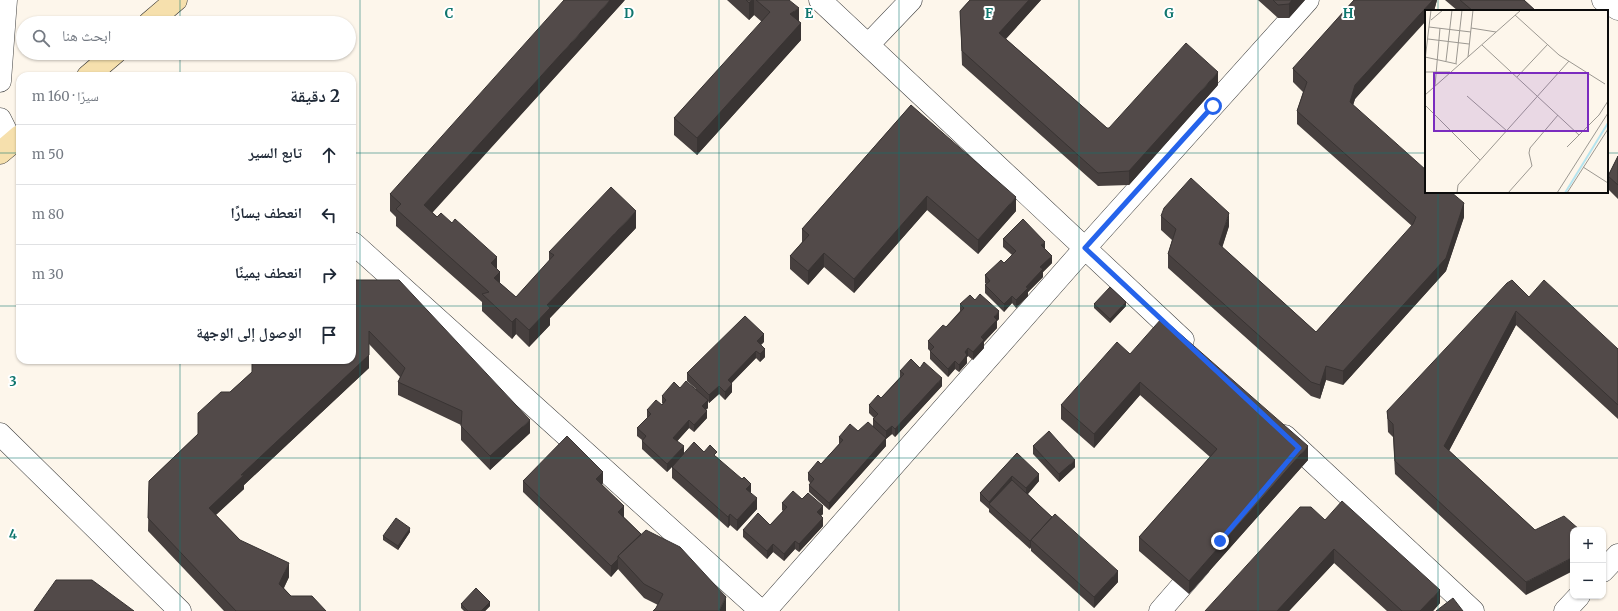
<!DOCTYPE html>
<html lang="ar">
<head>
<meta charset="utf-8">
<style>
	:root { --surface:#fff; --page:#f2f2f3; --text:#1f2937; --muted:#747a83; --line:#e0e1e3 }
	body { margin:0; font-family:Merriweather,"Noto Naskh Arabic",serif; background:var(--page); color:var(--text); direction:rtl }
	.controls { position:absolute; right:12px; bottom:12px; display:grid; overflow:hidden; border-radius:8px; box-shadow:0 1px 3px #0004 }
	.controls button { width:36px; height:36px; display:grid; place-items:center; padding:0; border:0; border-bottom:1px solid var(--line); background:var(--surface); color:var(--text); font:20px sans-serif }
	.stop { position:absolute; width:12px; height:12px; margin:-9px; border:3px solid #2563eb; border-radius:50%; background:#fff }
	.stop.end { background:#2563eb; border-color:#fff; box-shadow:0 1px 4px #0008 }
	.list { margin:0; padding:0; list-style:none }
	h2 { display:flex; justify-content:space-between; align-items:center; height:52px; margin:0; padding:0 16px; font-size:17px }
	h2 small { font-size:13px; font-weight:400; color:var(--muted) }
	.list li { display:grid; grid-template-columns:26px 1fr auto; gap:12px; align-items:center; box-sizing:border-box; height:60px; padding:0 16px; border-top:1px solid var(--line) }
	.list b { display:block; font-size:15px; white-space:nowrap }
	.list em { font-size:13px; font-style:normal; color:var(--muted) }
	.icon { flex:none; width:22px; height:22px; fill:none; stroke:currentColor; stroke-width:2; stroke-linecap:round; stroke-linejoin:round }
	.map { position:relative; flex:none; width:1618px; height:611px; overflow:hidden; direction:ltr }
	.search { position:absolute; background:var(--surface); box-shadow:0 1px 3px #0004; left:16px; top:16px; width:340px; height:44px; display:flex; align-items:center; gap:10px; box-sizing:border-box; padding:0 14px; border-radius:22px; color:var(--muted); font-size:15px }
	.panel { position:absolute; background:var(--surface); box-shadow:0 1px 3px #0004; left:16px; top:72px; width:340px; height:292px; border-radius:12px; direction:rtl }
	.map>svg:first-child { display:block }
	.lines { fill:none; stroke-linecap:round; stroke-linejoin:round }
	.street-casing { stroke:#3e3e3e; stroke-width:23 }
	.secondary-casing { stroke:#2d2d2d; stroke-width:23 }
	.street { stroke:#fff; stroke-width:22 }
	.secondary { stroke:#f6e0ad; stroke-width:22 }
	.wall { fill:#47403f }
	.shaded-wall { fill:#393433 }
	.building { fill:#524a49; stroke:#393433 }
	.route { stroke:#2563eb; stroke-width:5 }
	.grid { fill:none; stroke:#0f766e; stroke-width:1; stroke-opacity:0.55 }
	.inset-river { fill:none; stroke:#b5e4ef; stroke-width:2 }
	.inset-road { fill:none; stroke:#9c9891; stroke-width:1 }
	.view { fill:#7b2cbf; fill-opacity:0.15; stroke:#7b2cbf; stroke-width:2 }
	.inset-edge { fill:none; stroke:#0b0b0b; stroke-width:2 }
	.grid-label { font-size:13px; text-anchor:middle; font-weight:bold; fill:#0f766e; stroke:#fff; stroke-width:4; stroke-linejoin:round; paint-order:stroke }
</style>
</head>
<body>
<div class="map">
<svg width="1618" height="611" viewBox="0 0 1618 611">
	<rect width="100%" height="100%" fill="#fdf6eb"/>
	<g class="lines">
		<defs>
			<path id="street" d="M820,0L1183,340
				M1603,0L1618,9
				M868,45L911,0
				M0,81L6,0
				M0,119L12,143
				M353,243L761,611
				M0,434L180,611
				M1285,436L1473,611
				M1603,571L1618,555
				M765,611L1085,248L1308,0
				M1160,611L1200,565
				M1565,611L1579,596"/>
			<path id="secondary" d="M149,23L176,0
				M88,76L115,53
				M0,153L20,136"/>
		</defs>
		<use href="#street" class="street-casing"/>
		<use href="#secondary" class="secondary-casing"/>
		<use href="#street" class="street"/>
		<use href="#secondary" class="secondary"/>
	</g>
	<path class="wall" d="M625,0L432,212L497,269L500,283L516,297L549,261V252L636,228L550,318V325L529,347L516,334L512,339L482,311V302L396,226V217L390,211V194Z
		M727,0H789L799,22L801,40L697,155L674,135V118L762,22L754,15L749,20Z
		M970,0H1041L1006,39L1107,128H1109L1218,85L1129,185L1098,186L962,65L960,11Z
		M1258,0H1305L1289,18H1278Z
		M1354,0H1437L1434,11H1426L1355,99L1353,105L1464,217L1446,271L1343,385L1326,380L1320,399L1311,396L1168,268V254L1172,240L1161,230V216L1229,226L1222,247L1316,332L1412,226L1297,124V111L1303,92L1293,82V69Z
		M1445,0H1524L1536,11H1458Z
		M911,105L1016,211L978,254L927,210L854,293L824,267L808,285L790,269V256L802,242V229Z
		M1618,156V199L1608,189V176Z
		M1003,239L1045,249L1052,263L1043,272V277L1028,292V296L1016,308L1012,303L1004,312L985,293V285L986,284L985,283V275L1004,263L1012,255L1003,247Z
		M352,280L530,433L490,470L461,440V425L398,395V382L400,377L369,344V368L244,485V489L216,515L240,540L289,577L284,588L291,596L326,611H224L148,531L149,481L198,434L230,392Z
		M1529,297L1618,349V419L1516,325L1449,451L1535,530L1526,595L1395,474L1393,437L1388,432L1387,411Z
		M975,300L999,319L997,321V328L984,342V348L973,360L968,356L967,357V363L959,372L955,369L948,377L930,359V351L928,349V341L946,327L960,311V304Z
		M1094,304L1126,306L1110,323L1094,308Z
		M764,342L761,345L765,357L760,362L756,358L731,383L732,392L725,400L719,394L709,403L708,401V408L706,409L707,418L694,432L689,428L677,441L684,454L704,452L717,457L751,494L757,509L737,531L730,525L728,528L672,478V467L667,472L642,449V440L637,436V428L647,418V410L663,404L662,403V396L680,388L696,389L687,381V373Z
		M1130,354L1308,460L1189,594L1139,551V537L1210,457L1140,395L1094,448L1061,419V405Z
		M920,368L942,386L895,437L892,434L886,439V446L829,510L809,492V485L810,483L808,480V473L821,464L839,444V437L858,431L873,426V419L874,418L869,413V405L881,398L900,377V371Z
		M1033,446L1075,467L1059,482L1033,454Z
		M1017,453L1039,481L1028,494L1118,582L1094,608L1031,551V547L1030,549L989,512V509L980,501V493Z
		M523,481L603,483L602,484L624,517L641,534L726,597L656,608L658,605L644,598L618,569L611,577L523,492Z
		M802,499L823,514L820,516L823,526L799,552L795,549L784,561L773,552L767,559L743,537V530L770,525L783,511L782,510V503Z
		M1325,520L1440,603L1433,611H1387L1334,563L1289,611H1205Z
		M410,532L398,550L383,540V536Z
		M461,604L490,606L485,611H464L461,608Z"/>
	<path class="shaded-wall" d="M610,0H625L424,222V205Z
		M752,0H754V15L749,20V3Z
		M1029,0H1041L999,46V33Z
		M1292,0H1305L1289,18V4Z
		M1433,0H1437L1434,11H1426V21L1355,99L1350,115V102L1355,85Z
		M799,8V25L801,23V40L697,155V138L790,14Z
		M1218,72V85L1129,185V171Z
		M927,196V210L854,293V279Z
		M1016,197V211L978,254V240Z
		M1464,203V217L1446,271L1343,385V371Z
		M636,211V228L550,318V325L529,347V330L547,305Z
		M1229,213V226L1219,258V244Z
		M1045,242V249L1041,245Z
		M824,253V267L808,285V271Z
		M1052,256V263L1043,272V277L1028,292V296L1016,308V300L1040,267Z
		M497,257V274L491,263Z
		M500,272V288L494,278Z
		M1012,296V303L1004,312V304Z
		M1126,302V306L1110,323V319Z
		M999,311V319L997,321V328L984,342V348L973,360V352L994,317Z
		M1516,311V325L1444,460V446Z
		M516,318V334L512,339V322Z
		M369,331V368L244,485V489L209,521V508L241,475Z
		M764,334V342L757,348V341Z
		M968,348V356L967,357V363L959,372V365L965,352Z
		M765,349V357L760,362V354Z
		M756,351V358L728,387V380Z
		M955,361V369L948,377V369Z
		M1326,366V380L1320,399V385Z
		M942,378V386L895,437V429Z
		M1140,382V395L1094,448V434Z
		M732,384V392L725,400V392Z
		M719,386V394L709,403V395Z
		M708,400V408L702,414V406Z
		M707,411V418L694,432V425Z
		M530,420V433L490,470V456Z
		M689,420V428L673,446V438Z
		M892,426V434L886,439V431Z
		M886,438V446L829,510V503Z
		M684,446V454L667,472V464Z
		M1308,446V460L1189,594V581Z
		M1075,460V467L1059,482V474Z
		M603,472V483L596,490V479Z
		M1039,474V481L1026,496V488Z
		M1012,476V484L989,504V509V502Z
		M751,484V495L746,489Z
		M757,498V509L737,531V520Z
		M624,506V517L618,523V512Z
		M823,506V514L817,520V512Z
		M730,514V525L728,528V517Z
		M823,518V526L799,552V544Z
		M410,528V532L398,550V546Z
		M1031,540V547L1030,549V541Z
		M795,541V549L784,561V554Z
		M773,544V552L767,559V551Z
		M1334,549V563L1289,611H1277Z
		M1573,557V571L1526,595V582Z
		M618,559V569L611,577V566Z
		M289,563V577L279,597V584Z
		M1118,571V582L1094,608V597Z
		M1440,590V603L1433,611H1420Z
		M726,597V611H719Z
		M490,602V606L485,611H481Z"/>
	<path class="building" d="M564,0H610L424,205L437,217L441,213L452,223L455,219L497,257L491,263L500,272L494,278L516,297L554,255L549,252L611,187L636,211L547,305L550,308L529,330L516,318L512,322L482,294L489,292L396,209L401,204L390,194Z
		M746,0H752L749,3Z
		M756,0H789L799,8L790,14L801,23L697,138L674,118L770,12Z
		M970,0H1029L999,33L1107,128H1109L1186,43L1218,72L1129,171L1098,173L962,51L960,11Z
		M1273,0H1292L1289,4L1278,5Z
		M1354,0H1433L1355,85L1350,102L1426,170V192H1451L1464,203L1446,258L1343,371L1326,366L1320,385L1311,382L1168,254L1176,229L1161,216L1164,208L1191,178L1229,213L1219,244L1316,332L1413,224L1416,217L1297,111L1307,82L1293,69V68Z
		M1460,0H1524L1536,11H1473Z
		M911,105L1016,197L978,240L927,196L854,279L824,253L808,271L790,256L809,235L802,229Z
		M1618,156V185L1608,176Z
		M1023,219L1045,242L1041,245L1052,256L1040,267L1043,269L1026,287L1028,288L1016,300L1012,296L1004,304L985,285L990,281L985,275L1001,260L1004,263L1016,251L1003,239Z
		M352,280H399L530,420L490,456L461,426L462,411L398,382L405,368L369,331V355L241,475H244L209,508L240,540L289,563L279,584L291,596H312L326,611H236L148,518L149,481L198,434V413L221,392H230L252,372V360H352Z
		M1512,280L1529,297L1544,280L1618,349V405L1516,311L1444,446L1535,530L1564,516L1580,530H1573V557L1526,582L1395,461L1393,424L1388,419L1387,411L1507,283Z
		M1110,287L1126,302L1110,319L1094,304Z
		M980,294L999,311L994,317L997,320L981,337L984,340L973,352L968,348L965,352L967,355L959,365L955,361L948,369L930,351L934,347L928,341L943,325L946,327L964,308L960,304L970,295L975,300Z
		M745,316L764,334L757,341L765,349L760,354L756,351L728,380L732,384L725,392L719,386L709,395L687,373Z
		M1162,318L1308,446L1189,581L1139,537L1217,449L1140,382L1094,434L1061,405L1117,342L1130,354Z
		M911,359L920,368L924,362L942,378L895,429L892,426L886,431L873,419L878,414L869,405L878,395L881,398L904,374L900,371Z
		M686,381L708,400L702,406L707,411L694,425L689,420L673,438L684,446L667,464L642,441L646,436L637,428L651,414L647,410L656,400L662,405L666,400L662,396L674,382L680,388Z
		M868,422L886,438L829,503L809,485L814,479L808,473L818,461L821,464L843,440L839,437L850,424L858,431Z
		M1049,431L1075,460L1059,474L1033,446Z
		M567,436L603,472L596,479L624,506L618,512L641,534L618,556V559L611,566L523,481Z
		M694,442L704,452L710,445L717,452L714,455L742,479L744,477L751,484L746,489L757,498L737,520L730,514L728,517L672,467Z
		M1017,453L1039,474L1026,488L1012,476L989,502L980,493Z
		M1012,480L1052,517L1030,541L989,504Z
		M793,491L802,499L808,493L823,506L817,512L823,518L799,544L795,541L784,554L773,544L767,551L743,530L758,513L770,525L787,507L782,503Z
		M1342,501L1440,590L1420,611H1402L1334,549L1277,611H1205L1300,507H1311L1325,520Z
		M1055,514L1118,571L1094,597L1031,540Z
		M396,518L410,528L398,546L383,536Z
		M646,530L680,547L726,597L719,611H653L656,608L663,594L644,584L618,556Z
		M56,580H92L134,611H34Z
		M476,588L490,602L481,611H468L461,604Z
		M1453,598L1463,611H1436Z"/>
	<g class="lines">
		<path class="route" d="M1213,106L1085,248L1299,448L1220,541"/>
	</g>
	<path class="grid" d="M180,0V23M360,0V611M539,0V611M719,0V611M899,0V611M1079,0V611M1258,0V611M1438,0V11M180,53V76M0,153H20M352,153H1426M1607,153H1618M1438,192V611M0,306H20M352,306H1618M180,360V611M0,458H1618"/>
	<g transform="translate(1425 10)">
		<rect width="183" height="183" fill="#fdf6eb"/>
		<path class="inset-river" d="M140,183L183,113"/>
		<path class="inset-road" d="M90,5L134,45L180,74M6,10L18,0M4,17L46,22M46,18L71,22M3,29L44,34M57,35L154,125M0,47L32,54M43,47L48,0M0,50L6,0M21,51L27,0M31,53L37,0M0,62H25M92,67L123,34M10,76L15,18M0,85L96,0M42,86L82,121M0,95L55,150M142,137L174,105L183,91M158,157L183,173M32,183L33,175L50,156L144,51M83,183L107,156L104,143L105,138L133,105M132,183L183,103M142,183L183,119"/>
		<path class="view" d="M9,63H163V121H9Z"/>
		<rect width="183" height="183" class="inset-edge"/>
	</g>
	<g class="grid-label">
		<text x="449" y="18">C</text>
		<text x="629" y="18">D</text>
		<text x="809" y="18">E</text>
		<text x="989" y="18">F</text>
		<text x="1169" y="18">G</text>
		<text x="1348" y="18">H</text>
		<text x="13" y="386">3</text>
		<text x="13" y="539">4</text>
	</g>
</svg>
<div class="controls">
<button>+</button>
<button>−</button>
</div>
<div class="stop" style="left:1213px;top:106px"></div>
<div class="stop end" style="left:1220px;top:541px"></div>
<div class="search"><svg class="icon" aria-label="search" viewBox="0 0 24 24"><circle cx="10" cy="10" r="6"/><path d="M15 15l6 6"/></svg>ابحث هنا</div>
<section class="panel">
<h2>2 دقيقة<small>سيرًا · 160 m</small></h2>
<ul class="list">
<li><svg class="icon" aria-label="ahead" viewBox="0 0 24 24"><path d="M12 20V5M6 11l6-6 6 6"/></svg><div><b>تابع السير</b></div><em>50 m</em></li>
<li><svg class="icon" aria-label="left" viewBox="0 0 24 24"><path d="M17 20v-9H6M10 6l-5 5 5 5"/></svg><div><b>انعطف يسارًا</b></div><em>80 m</em></li>
<li><svg class="icon" aria-label="right" viewBox="0 0 24 24"><path d="M7 20v-9h11M14 6l5 5-5 5"/></svg><div><b>انعطف يمينًا</b></div><em>30 m</em></li>
<li><svg class="icon" aria-label="arrive" viewBox="0 0 24 24"><path d="M6 21V4h12l-3 4 3 4H6"/></svg><div><b>الوصول إلى الوجهة</b></div></li>
</ul>
</section>
</div>
</body>
</html>
